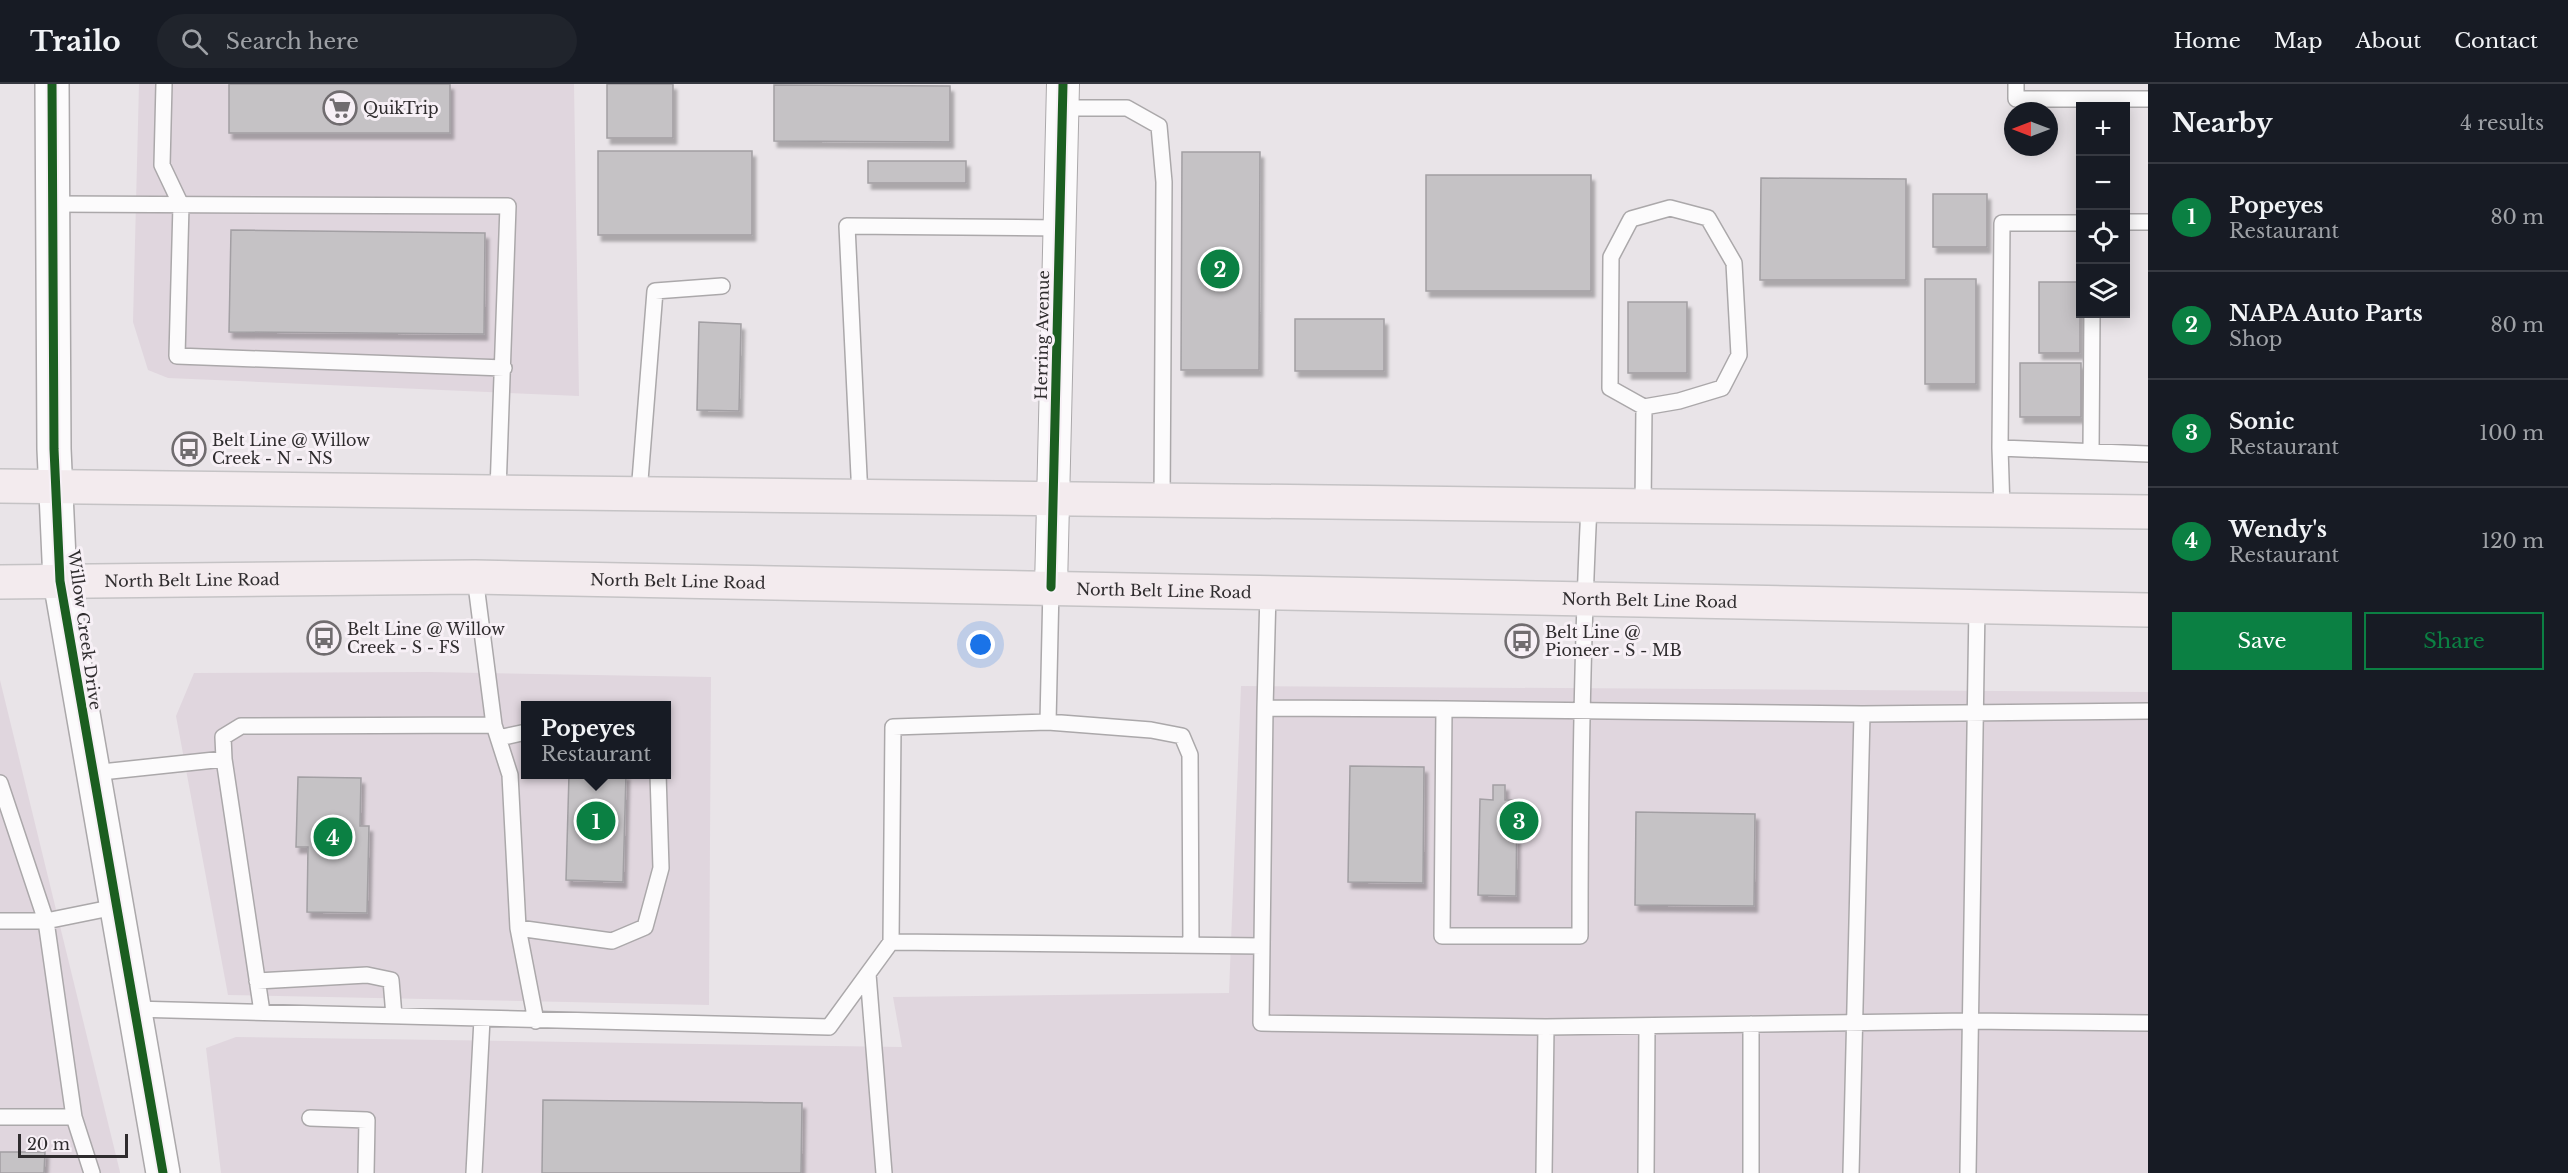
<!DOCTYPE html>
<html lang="en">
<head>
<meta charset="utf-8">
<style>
	:root { --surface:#171b24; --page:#20242c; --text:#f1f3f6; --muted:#9ea1a6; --line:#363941; --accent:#0b8043 }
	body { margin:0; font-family:"Libre Baskerville",serif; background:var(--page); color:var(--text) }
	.controls { position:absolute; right:18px; top:18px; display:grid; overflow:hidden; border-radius:0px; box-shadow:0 3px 15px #0003 }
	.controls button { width:54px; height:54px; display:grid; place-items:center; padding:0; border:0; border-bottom:2px solid var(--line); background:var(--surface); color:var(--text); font:30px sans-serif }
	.compass { position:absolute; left:2004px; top:18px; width:54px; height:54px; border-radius:50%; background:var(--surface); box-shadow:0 3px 15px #0003; rotate:270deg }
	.scale { position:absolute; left:18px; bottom:15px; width:110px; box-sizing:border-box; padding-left:6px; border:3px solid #2f2c2e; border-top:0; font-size:16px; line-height:21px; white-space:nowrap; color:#2f2c2e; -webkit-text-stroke:4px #f7f0f6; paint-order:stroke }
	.you { position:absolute; left:981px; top:561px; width:21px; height:21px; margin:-15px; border:4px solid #fff; border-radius:50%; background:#1a73e8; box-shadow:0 0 0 9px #1a73e833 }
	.badge { display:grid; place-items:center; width:39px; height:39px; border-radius:50%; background:var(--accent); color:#fff; font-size:20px; font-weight:700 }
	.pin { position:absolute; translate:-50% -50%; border:3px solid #fff; box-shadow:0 2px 6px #0006 }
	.popup { position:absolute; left:521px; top:617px; width:150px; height:78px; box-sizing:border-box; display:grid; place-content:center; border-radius:0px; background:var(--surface); filter:drop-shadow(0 2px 4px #0005); font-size:20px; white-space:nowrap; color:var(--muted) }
	.popup b { font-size:22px; color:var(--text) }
	.popup::after { content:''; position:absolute; left:50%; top:100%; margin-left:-12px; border:12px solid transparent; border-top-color:var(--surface) }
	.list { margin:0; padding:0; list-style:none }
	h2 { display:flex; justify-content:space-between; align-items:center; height:78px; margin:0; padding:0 24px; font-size:26px }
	h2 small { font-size:20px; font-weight:400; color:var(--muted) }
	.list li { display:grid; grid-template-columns:39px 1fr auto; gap:18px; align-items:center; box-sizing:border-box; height:108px; padding:0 24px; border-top:2px solid var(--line) }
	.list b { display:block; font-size:22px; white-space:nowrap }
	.list p { margin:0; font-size:20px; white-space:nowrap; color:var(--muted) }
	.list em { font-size:20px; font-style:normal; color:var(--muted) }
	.actions { display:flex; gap:12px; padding:18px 24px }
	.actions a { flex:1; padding:14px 0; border:2px solid var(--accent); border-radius:0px; text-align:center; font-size:21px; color:var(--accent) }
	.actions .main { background:var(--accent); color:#fff }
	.icon { flex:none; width:33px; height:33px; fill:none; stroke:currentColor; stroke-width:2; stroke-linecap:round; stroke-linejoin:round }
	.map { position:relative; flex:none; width:2148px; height:1089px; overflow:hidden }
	header { display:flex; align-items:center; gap:36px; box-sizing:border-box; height:84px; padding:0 30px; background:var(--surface); border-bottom:2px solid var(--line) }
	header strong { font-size:28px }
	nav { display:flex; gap:33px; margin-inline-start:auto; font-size:21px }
	.search { width:420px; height:54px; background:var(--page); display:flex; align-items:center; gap:15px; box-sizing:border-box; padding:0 21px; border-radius:33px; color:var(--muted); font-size:22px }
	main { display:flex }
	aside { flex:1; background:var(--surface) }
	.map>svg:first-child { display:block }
	.built { fill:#e0d6de; fill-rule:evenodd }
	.building { fill:#c5c2c5; stroke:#a29fa3; stroke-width:1.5; filter:url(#shadow) }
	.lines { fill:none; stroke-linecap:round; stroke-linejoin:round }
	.lane-casing { stroke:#aba8aa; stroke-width:18 }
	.street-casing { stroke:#aba8aa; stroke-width:34 }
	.secondary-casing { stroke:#aba8aa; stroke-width:36 }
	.primary-casing { stroke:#c5c3c5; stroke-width:36 }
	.lane { stroke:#fcfbfc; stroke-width:15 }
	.street { stroke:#fcfbfc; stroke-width:32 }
	.secondary { stroke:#fcfbfc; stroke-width:33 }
	.primary { stroke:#f3ebee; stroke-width:33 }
	.cycleway-casing { stroke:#f7f0f6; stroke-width:13 }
	.cycleway { stroke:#1b5e20; stroke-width:9 }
	.labels { text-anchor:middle; stroke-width:6; stroke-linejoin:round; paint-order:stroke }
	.poi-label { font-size:16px; fill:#2f2c2e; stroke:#f7f0f6; text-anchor:start }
	.street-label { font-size:16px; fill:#2f2c2e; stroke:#f7f0f6 }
</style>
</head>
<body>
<header>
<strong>Trailo</strong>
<div class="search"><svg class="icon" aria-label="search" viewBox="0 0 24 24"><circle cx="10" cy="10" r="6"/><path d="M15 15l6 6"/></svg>Search here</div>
<nav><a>Home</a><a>Map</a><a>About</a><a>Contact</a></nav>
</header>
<main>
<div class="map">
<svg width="2148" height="1089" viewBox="0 0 2148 1089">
	<defs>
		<filter id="shadow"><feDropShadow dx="3.5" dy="6" stdDeviation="1.5" flood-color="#0004"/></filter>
	</defs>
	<rect width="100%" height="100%" fill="#e9e4e8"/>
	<path class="built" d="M139,0H574L579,312L168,294L148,286L133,238Z
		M429,588L711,593L709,921L228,911L176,632L194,589ZM526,622H666V690H526Z
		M0,596L120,1088V1089H0Z
		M1241,602L2148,608V1089H221L206,964L236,953L902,963L893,913L1229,909Z"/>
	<path class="building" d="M229,0H450V49H229Z
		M607,0H673V54H607Z
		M774,1L950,2V58L774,57Z
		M598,67H752V151H598Z
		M1182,68H1260L1259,286H1181Z
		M868,77H966V99H868Z
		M1426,91H1591V207H1426Z
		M1761,94L1906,95V196H1760Z
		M1933,110H1987V163H1933Z
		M231,146L485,149L484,250L229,248Z
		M1925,195H1976V300H1925Z
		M2039,198H2080V269H2039Z
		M1628,218H1687V289H1628Z
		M1295,235H1384V287H1295Z
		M699,238L741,240L739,327L697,326Z
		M2020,279H2081V333H2020Z
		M1350,682L1424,683L1423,799L1348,798Z
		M569,690H626L623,798L566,796Z
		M298,693L361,694L360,742H369L367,829L307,828L308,763H296Z
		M1493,701H1505V716H1517L1516,812L1478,811L1480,715L1493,716Z
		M1636,728L1755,730L1754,822L1635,821Z
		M543,1016L802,1019L801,1089H542Z
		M0,1068H45L44,1089H0Z"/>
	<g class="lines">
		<defs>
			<path id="lane" d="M164,0L162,81L181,121L177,272L504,284
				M2016,0V15H2148
				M1062,24H1127L1159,42L1164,98L1162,417
				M53,120L508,122L498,407
				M1670,124L1708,134L1734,179L1739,271L1722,304L1679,317L1644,323L1610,304L1611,173L1631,135Z
				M2126,138H2148
				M2080,139H2002L2000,364L2148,370
				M2000,364L2002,426
				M2091,367L2092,230
				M639,409L655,207L722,202
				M860,413L847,142L1060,144
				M1589,422C1582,565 1580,709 1580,852H1442L1444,625L1862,630L2148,627
				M1643,423L1644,323
				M1051,503L1048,638L893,643L891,858L1262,862
				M1268,508L1265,624L1444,625
				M1265,624L1261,939L1546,943
				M1048,638L1151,646L1182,652L1190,671L1191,861
				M494,641L510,691L518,844L536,937
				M499,654L526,648
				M92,689L224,675
				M0,699L46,837H0
				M518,844L612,857L645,843L661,784L658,690
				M868,890L884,1089
				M257,897L367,891L391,896L394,932
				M133,925L829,943L891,858
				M262,928L224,675L223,653L241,642L494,641L475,493
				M1751,940V1089
				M0,1033H74L46,837L115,823
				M74,1033L92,1089
				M310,1034L367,1036L366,1089
				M474,1089L482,935
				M1544,1089L1546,943L1970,937L2148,939
				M1646,1089L1647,942
				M1851,1089L1862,630
				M1968,1089L1977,522"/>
			<path id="street" d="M1051,503L1063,0"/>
			<path id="secondary" d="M52,0L54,365L60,497L163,1089"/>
			<g id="primary">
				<path d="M0,402L2148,428"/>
				<path id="s1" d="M0,498L475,493L2148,526"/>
			</g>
		</defs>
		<use href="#lane" class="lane-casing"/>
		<use href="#street" class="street-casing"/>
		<use href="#secondary" class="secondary-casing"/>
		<use href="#primary" class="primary-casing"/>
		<use href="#lane" class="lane"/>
		<use href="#street" class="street"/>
		<use href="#secondary" class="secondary"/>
		<use href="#primary" class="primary"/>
		<defs>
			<path id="cycleway" d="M52,0L54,365L60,497L163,1089
				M1051,503L1063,0"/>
		</defs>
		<use href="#cycleway" class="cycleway-casing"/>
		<use href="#cycleway" class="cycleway"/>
	</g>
	<defs>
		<symbol id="supermarket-ring" viewBox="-11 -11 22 22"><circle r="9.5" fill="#f7f0f6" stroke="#706c6f" stroke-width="1.5"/><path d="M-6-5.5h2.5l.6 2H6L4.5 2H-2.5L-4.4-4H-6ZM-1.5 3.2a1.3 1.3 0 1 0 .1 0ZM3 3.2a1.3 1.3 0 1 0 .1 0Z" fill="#706c6f"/></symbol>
		<symbol id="bus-ring" viewBox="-11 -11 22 22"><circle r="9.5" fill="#f7f0f6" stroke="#706c6f" stroke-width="1.5"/><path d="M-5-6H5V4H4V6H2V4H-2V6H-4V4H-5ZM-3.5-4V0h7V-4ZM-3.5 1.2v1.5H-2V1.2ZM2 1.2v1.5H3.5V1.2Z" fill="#706c6f"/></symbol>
	</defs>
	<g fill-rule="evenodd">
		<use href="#supermarket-ring" x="321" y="5" width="38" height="38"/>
		<use href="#bus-ring" x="170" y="346" width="38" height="38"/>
		<use href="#bus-ring" x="305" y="535" width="38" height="38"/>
		<use href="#bus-ring" x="1503" y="538" width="38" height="38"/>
	</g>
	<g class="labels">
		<g class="poi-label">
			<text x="363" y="30">QuikTrip</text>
			<text x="212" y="362">Belt Line @ Willow<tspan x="212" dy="18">Creek - N - NS</tspan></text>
			<text x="347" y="551">Belt Line @ Willow<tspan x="347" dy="18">Creek - S - FS</tspan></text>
			<text x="1545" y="554">Belt Line @<tspan x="1545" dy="18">Pioneer - S - MB</tspan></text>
		</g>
		<g class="street-label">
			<text transform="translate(1042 251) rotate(-89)" y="6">Herring Avenue</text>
			<text dy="6" stroke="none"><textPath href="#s1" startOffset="192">North Belt Line Road</textPath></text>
			<text dy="6" stroke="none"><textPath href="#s1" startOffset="678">North Belt Line Road</textPath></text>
			<text dy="6" stroke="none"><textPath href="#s1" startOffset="1164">North Belt Line Road</textPath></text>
			<text dy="6" stroke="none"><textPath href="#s1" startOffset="1650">North Belt Line Road</textPath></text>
			<text transform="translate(85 546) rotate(82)" y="6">Willow Creek Drive</text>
		</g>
	</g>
</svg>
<div class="controls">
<button>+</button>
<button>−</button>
<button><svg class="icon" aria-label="locate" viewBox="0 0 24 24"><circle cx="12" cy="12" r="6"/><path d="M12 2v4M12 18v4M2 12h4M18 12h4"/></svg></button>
<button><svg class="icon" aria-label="layers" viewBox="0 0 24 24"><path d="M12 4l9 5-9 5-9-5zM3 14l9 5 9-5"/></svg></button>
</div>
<svg class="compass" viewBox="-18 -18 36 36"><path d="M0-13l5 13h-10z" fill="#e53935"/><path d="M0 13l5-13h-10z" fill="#9ea1a6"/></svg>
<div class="scale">20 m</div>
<div class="you"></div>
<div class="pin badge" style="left:596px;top:737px">1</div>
<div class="popup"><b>Popeyes</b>Restaurant</div>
<div class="pin badge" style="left:1220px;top:185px">2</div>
<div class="pin badge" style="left:1519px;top:737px">3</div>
<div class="pin badge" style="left:333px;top:753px">4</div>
</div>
<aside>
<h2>Nearby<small>4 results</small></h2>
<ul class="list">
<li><span class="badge">1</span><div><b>Popeyes</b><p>Restaurant</p></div><em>80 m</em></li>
<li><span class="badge">2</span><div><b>NAPA Auto Parts</b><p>Shop</p></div><em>80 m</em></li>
<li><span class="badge">3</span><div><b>Sonic</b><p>Restaurant</p></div><em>100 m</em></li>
<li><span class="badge">4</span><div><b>Wendy's</b><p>Restaurant</p></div><em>120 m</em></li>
</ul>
<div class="actions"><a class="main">Save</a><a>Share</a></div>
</aside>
</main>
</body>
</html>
